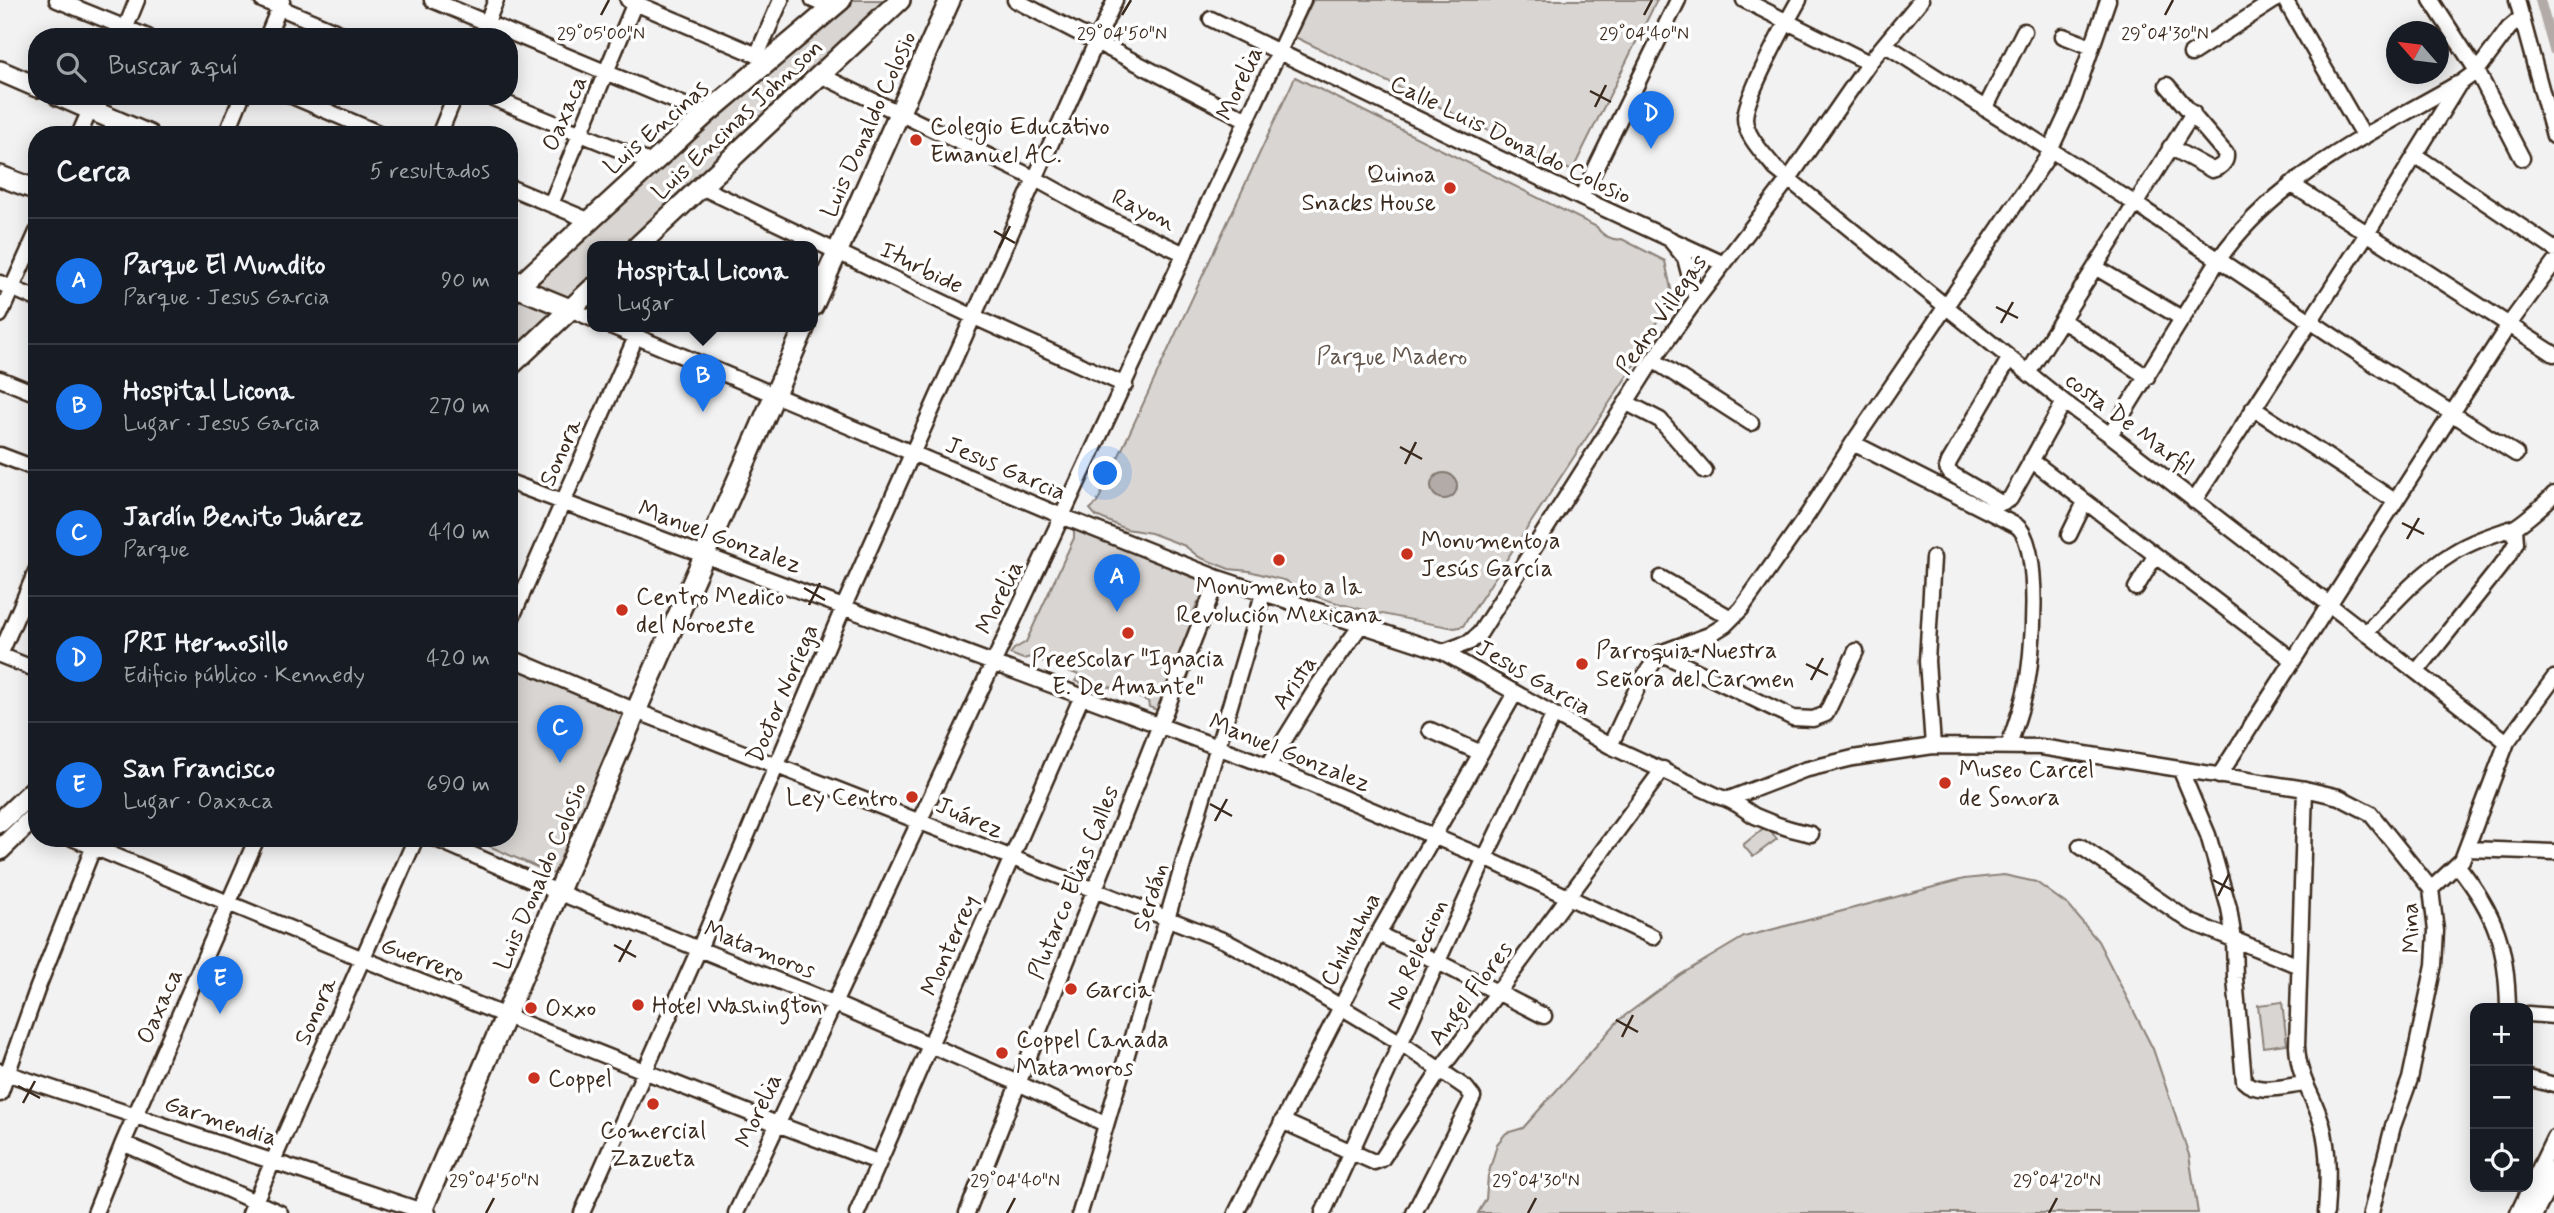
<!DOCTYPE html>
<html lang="es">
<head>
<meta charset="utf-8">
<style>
	:root { --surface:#171b24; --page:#20242c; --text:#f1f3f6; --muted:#9ea1a6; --line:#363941; --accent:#1a73e8 }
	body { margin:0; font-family:Mynerve,sans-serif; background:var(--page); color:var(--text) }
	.controls { position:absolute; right:21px; bottom:21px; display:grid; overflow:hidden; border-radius:14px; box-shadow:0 4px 18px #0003 }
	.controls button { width:63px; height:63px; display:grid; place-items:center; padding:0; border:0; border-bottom:2px solid var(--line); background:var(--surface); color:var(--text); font:35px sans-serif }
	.compass { position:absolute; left:2386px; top:21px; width:63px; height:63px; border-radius:50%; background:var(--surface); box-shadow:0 4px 18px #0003; rotate:298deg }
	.you { position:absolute; left:1106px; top:474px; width:24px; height:24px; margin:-18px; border:5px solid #fff; border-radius:50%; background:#1a73e8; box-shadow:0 0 0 10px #1a73e833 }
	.badge { display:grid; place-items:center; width:46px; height:46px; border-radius:50%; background:var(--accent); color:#fff; font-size:23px; font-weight:700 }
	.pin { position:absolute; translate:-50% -58px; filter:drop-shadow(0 2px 4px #0008) }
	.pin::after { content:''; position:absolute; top:37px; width:24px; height:21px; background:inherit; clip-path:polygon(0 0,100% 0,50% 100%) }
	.popup { position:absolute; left:587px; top:241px; width:231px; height:91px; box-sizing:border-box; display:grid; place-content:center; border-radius:14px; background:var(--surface); filter:drop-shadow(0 2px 5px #0005); font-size:23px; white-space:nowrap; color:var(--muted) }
	.popup b { font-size:26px; color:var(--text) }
	.popup::after { content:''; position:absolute; left:50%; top:100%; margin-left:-14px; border:14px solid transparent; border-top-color:var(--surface) }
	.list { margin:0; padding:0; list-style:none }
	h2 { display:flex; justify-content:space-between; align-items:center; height:91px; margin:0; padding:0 28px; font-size:30px }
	h2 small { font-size:23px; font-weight:400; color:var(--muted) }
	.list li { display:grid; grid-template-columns:46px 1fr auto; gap:21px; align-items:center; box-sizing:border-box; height:126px; padding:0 28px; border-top:2px solid var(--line) }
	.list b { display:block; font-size:26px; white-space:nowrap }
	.list p { margin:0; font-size:23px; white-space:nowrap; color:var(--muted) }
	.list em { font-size:23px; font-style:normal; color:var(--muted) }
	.icon { flex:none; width:38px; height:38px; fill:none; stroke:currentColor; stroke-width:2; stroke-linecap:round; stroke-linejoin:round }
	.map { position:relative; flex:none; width:2554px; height:1213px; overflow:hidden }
	.search { position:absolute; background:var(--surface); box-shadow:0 4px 18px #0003; left:28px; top:28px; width:490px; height:77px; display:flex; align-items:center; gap:18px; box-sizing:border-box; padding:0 24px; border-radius:28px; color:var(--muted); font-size:26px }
	.panel { position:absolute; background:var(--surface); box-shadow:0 4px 18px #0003; left:28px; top:126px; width:490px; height:721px; border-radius:28px }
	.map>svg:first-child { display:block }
	.green { fill:#d8d5d2; stroke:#8a8078; stroke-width:2 }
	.water { fill:#b2aba7; stroke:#827770; stroke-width:2 }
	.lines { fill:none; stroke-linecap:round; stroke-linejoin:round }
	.canal { stroke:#b2aba7; stroke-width:10 }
	.minor-casing { stroke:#3b2a1e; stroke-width:19 }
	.major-casing { stroke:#3b2a1e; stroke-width:24 }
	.minor { stroke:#fff; stroke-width:14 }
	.major { stroke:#fff; stroke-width:19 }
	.ticks { fill:none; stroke:#3b2a1e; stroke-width:2.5 }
	.poi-dot { fill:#c8321e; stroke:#fff; stroke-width:2.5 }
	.labels { text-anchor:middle; stroke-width:7; stroke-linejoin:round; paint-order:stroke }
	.street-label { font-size:24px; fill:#3b2a1e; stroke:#fff }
	.poi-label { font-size:24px; fill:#3b2a1e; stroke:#fff; text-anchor:start }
	.park-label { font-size:24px; fill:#62554b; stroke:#fff }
	.ticks-label { font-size:18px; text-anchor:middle; fill:#3b2a1e; stroke:#fff; stroke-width:7; stroke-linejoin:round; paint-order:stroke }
</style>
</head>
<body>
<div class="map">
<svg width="2554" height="1213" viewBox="0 0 2554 1213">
	<rect width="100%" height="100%" fill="#f3f2f2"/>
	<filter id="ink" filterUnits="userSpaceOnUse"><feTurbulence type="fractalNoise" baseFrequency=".0143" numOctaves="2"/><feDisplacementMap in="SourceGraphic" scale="14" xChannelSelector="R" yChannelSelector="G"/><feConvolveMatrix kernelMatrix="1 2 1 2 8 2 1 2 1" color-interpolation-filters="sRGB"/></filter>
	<g filter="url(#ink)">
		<path class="green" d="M851,0H890L629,246H593V280L572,300L533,283Z
			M1313,0H1657L1572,171L1295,37Z
			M1295,77L1597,227C1601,235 1613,241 1622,239L1665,261L1674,303L1664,320H1658L1648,336L1650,340L1629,373L1463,626L1455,628C1426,623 1301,601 1287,581L1249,571L1229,569L1199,557L1185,546L1151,533L1126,529L1096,516L1090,509L1097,503Z
			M519,296L547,310L548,323L509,358V309Z
			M1074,528L1211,585L1204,601L1198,602L1189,621L1195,628L1169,689L1157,710L1149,707L1148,701L1107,686L1102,690L1075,681L1079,675L1031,657L1023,659L1010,654L1014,649L1026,642L1074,538Z
			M509,666L623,714L626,723L559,874L550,873L471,838H509Z
			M1766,826L1777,839L1753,857L1743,845Z
			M2004,875L2036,882L2069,906L2098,941L2153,1049L2189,1155L2198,1213H1478L1486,1199L1488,1176L1497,1144L1506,1133L1523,1128L1619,1020L1680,975L1744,937L1964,879Z
			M2282,1002L2287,1044L2263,1047L2258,1005Z"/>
		<path class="water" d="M1431 486a13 13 0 1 1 26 0a13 13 0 1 1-26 0Z"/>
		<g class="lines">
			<path class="canal" d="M2540,0L2554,50"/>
			<defs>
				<path id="minor" d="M57,0L148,37
					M262,0L349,37
					M432,0L706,114
					M628,0L771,61
					M813,0L832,8
					M1015,0L1247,120
					M1744,0L1869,63
					M1799,0C1786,23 1746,95 1745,118C1745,136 1765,155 1775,168L2064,402L2110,435L2507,742
					M2285,0L2364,137
					M2431,0L2477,71L2522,158
					M2517,0L2554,136
					M1211,19L1581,198L1724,264
					M2063,36L2092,47
					M122,37L137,0
					M267,37L282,1
					M481,37L496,0
					M1886,45L2134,203L2379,367L2516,454
					M2191,54L2275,0
					M757,55L781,0
					M820,75L1034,178L1101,215L1185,254
					M2167,85L2226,154C2227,163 2220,168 2212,170L2170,147
					M292,96L383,135
					M488,96L652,163
					M1985,109L2024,31
					M79,135L96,96
					M226,135L242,96
					M439,135L455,96
					M2415,155L2554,249
					M2291,184L2554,354
					M509,187L588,220
					M701,187L974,317L1125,385
					M1581,198L1678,0
					M551,204L636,0
					M1671,241L1685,258L1696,300
					M2095,267L2183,319
					M0,283L37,299
					M570,309L593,319
					M0,315L37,232
					M2062,320L2147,377
					M611,326L1064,517L1218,578L1443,652L1610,746L1720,797C1734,800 1743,809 1755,816C1773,824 1792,830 1811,834
					M2009,359L1949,462L1947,468L1950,473L2001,503L2010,499L2064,402
					M1653,360L1751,423
					M2028,373L2193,113
					M0,379L37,394
					M1627,403L1660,420L1705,471
					M2253,408L2395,501
					M2110,435L2219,259C2276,177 2373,132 2457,84
					M1853,443L2017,526C2042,545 2033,658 2026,688C2022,707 2015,726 2009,745
					M0,455L37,469
					M2031,460L2293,660
					M509,482L1268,766L1485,858L1653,937
					M2194,501L2368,232L2459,84L2477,71L2509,28L2522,17
					M2069,535L2085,502
					M1661,578L1731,618
					M2136,588L2155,556
					M509,624L636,337
					M2366,633C2393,604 2419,574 2453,553C2472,541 2492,535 2513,528C2521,525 2547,502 2554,494
					M1443,652L1470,642L1480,633L1653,360L1696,300L1788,180L1869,63L1921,0
					M1660,653L1793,718L1813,719L1826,714L1856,651
					M0,655L37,569
					M0,655L37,670
					M509,657L636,711L1225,941L1276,968L1401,1043L1466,1088L1473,1097L1414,1213
					M2417,671L2507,558L2516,543L2515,528
					M1430,730L1481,753
					M1610,746L1639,684L1660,653L1709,635L1725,625L1741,609L1808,514L1853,443L2046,159L2074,99L2108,0
					M1933,746L1927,661L1933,558
					M1268,766L1319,684L1361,625
					M2181,771L2208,835L2229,908L2234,940L2235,978L2244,1081C2257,1095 2286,1086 2304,1084
					M2219,776L2510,323L2554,263
					M2305,789L2297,1046C2299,1081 2313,1093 2322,1124C2330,1153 2328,1184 2326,1213
					M1729,799L1804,770L1853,758L1933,746L2041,747L2305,789L2339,797L2370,813L2431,889L2436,931L2434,965L2410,1079L2393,1126L2371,1213
					M72,838L363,959L777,1124L878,1162
					M434,838L560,893L833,1003L1018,1083L1105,1124
					M2080,846L2191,922L2299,966
					M2467,849L2554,852
					M2458,866C2496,914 2507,947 2508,1008
					M2431,889L2462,860L2507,742L2554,678
					M1378,934L1438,962L1544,1016
					M2528,1014L2554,1016
					M0,1071L428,1213
					M2528,1078L2554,1085
					M0,1094L38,987L97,838
					M1282,1121L1374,1162L1382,1159L1441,1069L1663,769
					M123,1143L280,1213
					M95,1213L123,1143L257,838
					M250,1213L416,838
					M582,1213L699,949L844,606L1115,0
					M736,1213C924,808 1116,406 1303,0
					M857,1213L1082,696
					M967,1213L1218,578
					M1080,1213L1263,594
					M1236,1213L1378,934L1515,693
					M1323,1213L1485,858L1553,716
					M2518,1213L2554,1138"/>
				<path id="major" d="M0,71L37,87
					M59,96L149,135
					M0,176L37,190
					M638,246L900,0
					M509,284L570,309
					M509,295L706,114L841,0
					M813,306L950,0
					M509,367L593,288
					M0,822L37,787
					M0,850L37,814
					M421,1213L636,711L805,326
					M2533,1213L2554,1172"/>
			</defs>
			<use href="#minor" class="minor-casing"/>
			<use href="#major" class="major-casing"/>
			<use href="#minor" class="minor"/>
			<use href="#major" class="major"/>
		</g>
	</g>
	<path class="ticks" d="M601,15L609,0M1122,15L1131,0M1644,15L1652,0M2165,15L2173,0M1590,91L1611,102M1595,107L1606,85M994,231L1015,243M999,248L1010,226M1996,307L2018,318M2001,323L2013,302M1400,447L1422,459M1405,464L1416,442M2402,523L2424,534M2407,539L2419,518M804,588L825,600M809,605L820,583M1806,664L1828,675M1811,680L1823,658M1210,804L1232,816M1215,821L1227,799M2213,880L2234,891M2218,896L2229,874M614,945L636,957M619,962L631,940M1616,1020L1638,1032M1622,1037L1633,1015M18,1086L40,1098M23,1103L35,1081M486,1213L494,1198M1007,1213L1015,1198M1528,1213L1536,1198M2049,1213L2057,1198"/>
	<g class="poi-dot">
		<circle cx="916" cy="140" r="7"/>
		<circle cx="1450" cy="188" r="7"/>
		<circle cx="1407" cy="554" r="7"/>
		<circle cx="1279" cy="560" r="7"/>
		<circle cx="622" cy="610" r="7"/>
		<circle cx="1128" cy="633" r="7"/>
		<circle cx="1582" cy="664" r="7"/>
		<circle cx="1945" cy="783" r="7"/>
		<circle cx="912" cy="797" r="7"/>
		<circle cx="1071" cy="989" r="7"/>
		<circle cx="638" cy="1005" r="7"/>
		<circle cx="531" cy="1008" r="7"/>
		<circle cx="1002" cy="1053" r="7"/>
		<circle cx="534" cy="1078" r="7"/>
		<circle cx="653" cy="1104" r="7"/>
	</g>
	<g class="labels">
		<g class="street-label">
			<text transform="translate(1239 83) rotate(-65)" y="8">Morelia</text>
			<text transform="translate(564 113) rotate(-67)" y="8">Oaxaca</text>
			<text transform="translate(737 119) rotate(-43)" y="8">Luis Encinas Johnson</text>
			<text transform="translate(868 124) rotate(-66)" y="8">Luis Donaldo Colosio</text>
			<text transform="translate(656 127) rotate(-41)" y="8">Luis Encinas</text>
			<text transform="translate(1511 139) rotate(26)" y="8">Calle Luis Donaldo Colosio</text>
			<text transform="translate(1144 209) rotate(25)" y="8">Rayon</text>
			<text transform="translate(922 267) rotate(26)" y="8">Iturbide</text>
			<text transform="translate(1661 314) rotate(-55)" y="8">Pedro Villegas</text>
			<text transform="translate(2130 423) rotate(37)" y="8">costa De Marfil</text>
			<text transform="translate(560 452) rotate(-66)" y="8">Sonora</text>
			<text transform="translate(1006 468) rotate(23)" y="8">Jesus Garcia</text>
			<text transform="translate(720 536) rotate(20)" y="8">Manuel Gonzalez</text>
			<text transform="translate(999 597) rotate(-64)" y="8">Morelia</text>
			<text transform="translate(1534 677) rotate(30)" y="8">Jesus Garcia</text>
			<text transform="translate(1294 682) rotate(-56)" y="8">Arista</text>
			<text transform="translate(782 693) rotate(-67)" y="8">Doctor Noriega</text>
			<text transform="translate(1290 752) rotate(22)" y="8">Manuel Gonzalez</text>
			<text transform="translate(970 817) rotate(23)" y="8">Juárez</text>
			<text transform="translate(540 876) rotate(-67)" y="8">Luis Donaldo Colosio</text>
			<text transform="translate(1073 882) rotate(-68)" y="8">Plutarco Elias Calles</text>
			<text transform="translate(1150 897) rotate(-73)" y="8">Serdán</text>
			<text transform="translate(2410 928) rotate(-92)" y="8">Mina</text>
			<text transform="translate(1350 939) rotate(-62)" y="8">Chihuahua</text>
			<text transform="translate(949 945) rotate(-66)" y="8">Monterrey</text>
			<text transform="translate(760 949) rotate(22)" y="8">Matamoros</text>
			<text transform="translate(1416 954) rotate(-66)" y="8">No Releccion</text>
			<text transform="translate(423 959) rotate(21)" y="8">Guerrero</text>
			<text transform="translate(1470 993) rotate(-53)" y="8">Angel Flores</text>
			<text transform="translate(159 1006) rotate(-66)" y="8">Oaxaca</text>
			<text transform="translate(315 1011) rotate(-66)" y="8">Sonora</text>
			<text transform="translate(758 1110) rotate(-65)" y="8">Morelia</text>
			<text transform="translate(221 1120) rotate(18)" y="8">Garmendia</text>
		</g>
		<g class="poi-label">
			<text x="930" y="134">Colegio Educativo<tspan x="930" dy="28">Emanuel AC.</tspan></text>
			<text x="1436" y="182" text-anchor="end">Quinoa<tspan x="1436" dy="28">Snacks House</tspan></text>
			<text x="1421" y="548">Monumento a<tspan x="1421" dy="28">Jesús García</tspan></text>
			<text x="1279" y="594" text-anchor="middle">Monumento a la<tspan x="1279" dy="28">Revolución Mexicana</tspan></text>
			<text x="636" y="604">Centro Medico<tspan x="636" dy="28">del Noroeste</tspan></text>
			<text x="1596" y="658">Parroquia Nuestra<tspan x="1596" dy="28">Señora del Carmen</tspan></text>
			<text x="1128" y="666" text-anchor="middle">Preescolar "Ignacia<tspan x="1128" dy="28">E. De Amante"</tspan></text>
			<text x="1959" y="777">Museo Carcel<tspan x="1959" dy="28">de Sonora</tspan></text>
			<text x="898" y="805" text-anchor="end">Ley Centro</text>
			<text x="1085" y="997">Garcia</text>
			<text x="652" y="1013">Hotel Washington</text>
			<text x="545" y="1016">Oxxo</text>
			<text x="1016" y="1047">Coppel Canada<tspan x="1016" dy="28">Matamoros</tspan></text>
			<text x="548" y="1086">Coppel</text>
			<text x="653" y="1138" text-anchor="middle">Comercial<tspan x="653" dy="28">Zazueta</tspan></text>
		</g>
		<g class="park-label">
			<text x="1392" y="364">Parque Madero</text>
		</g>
	</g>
	<g class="ticks-label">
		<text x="601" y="39">29°05'00"N</text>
		<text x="1122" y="39">29°04'50"N</text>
		<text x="1644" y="39">29°04'40"N</text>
		<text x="2165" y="39">29°04'30"N</text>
		<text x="494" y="1186">29°04'50"N</text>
		<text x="1015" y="1186">29°04'40"N</text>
		<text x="1536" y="1186">29°04'30"N</text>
		<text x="2057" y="1186">29°04'20"N</text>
	</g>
</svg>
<div class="controls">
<button>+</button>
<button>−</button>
<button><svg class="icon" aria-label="locate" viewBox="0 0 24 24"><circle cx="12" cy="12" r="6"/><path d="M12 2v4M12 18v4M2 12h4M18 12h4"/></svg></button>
</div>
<svg class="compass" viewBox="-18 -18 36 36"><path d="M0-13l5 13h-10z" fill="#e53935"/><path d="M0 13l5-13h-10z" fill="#9ea1a6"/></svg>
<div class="you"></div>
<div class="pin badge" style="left:1117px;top:612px">A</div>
<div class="pin badge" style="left:703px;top:412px">B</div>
<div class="popup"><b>Hospital Licona</b>Lugar</div>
<div class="pin badge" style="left:560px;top:763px">C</div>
<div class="pin badge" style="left:1651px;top:149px">D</div>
<div class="pin badge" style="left:220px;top:1014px">E</div>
<div class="search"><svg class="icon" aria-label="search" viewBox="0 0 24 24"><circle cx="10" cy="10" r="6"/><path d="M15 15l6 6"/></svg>Buscar aquí</div>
<section class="panel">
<h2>Cerca<small>5 resultados</small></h2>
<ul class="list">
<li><span class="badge">A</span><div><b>Parque El Mundito</b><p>Parque · Jesus Garcia</p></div><em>90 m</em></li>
<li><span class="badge">B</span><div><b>Hospital Licona</b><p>Lugar · Jesus Garcia</p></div><em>270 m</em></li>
<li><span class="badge">C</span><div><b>Jardín Benito Juárez</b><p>Parque</p></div><em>410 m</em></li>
<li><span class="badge">D</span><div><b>PRI Hermosillo</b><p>Edificio público · Kennedy</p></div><em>420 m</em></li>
<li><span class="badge">E</span><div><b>San Francisco</b><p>Lugar · Oaxaca</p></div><em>690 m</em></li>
</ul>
</section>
</div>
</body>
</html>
